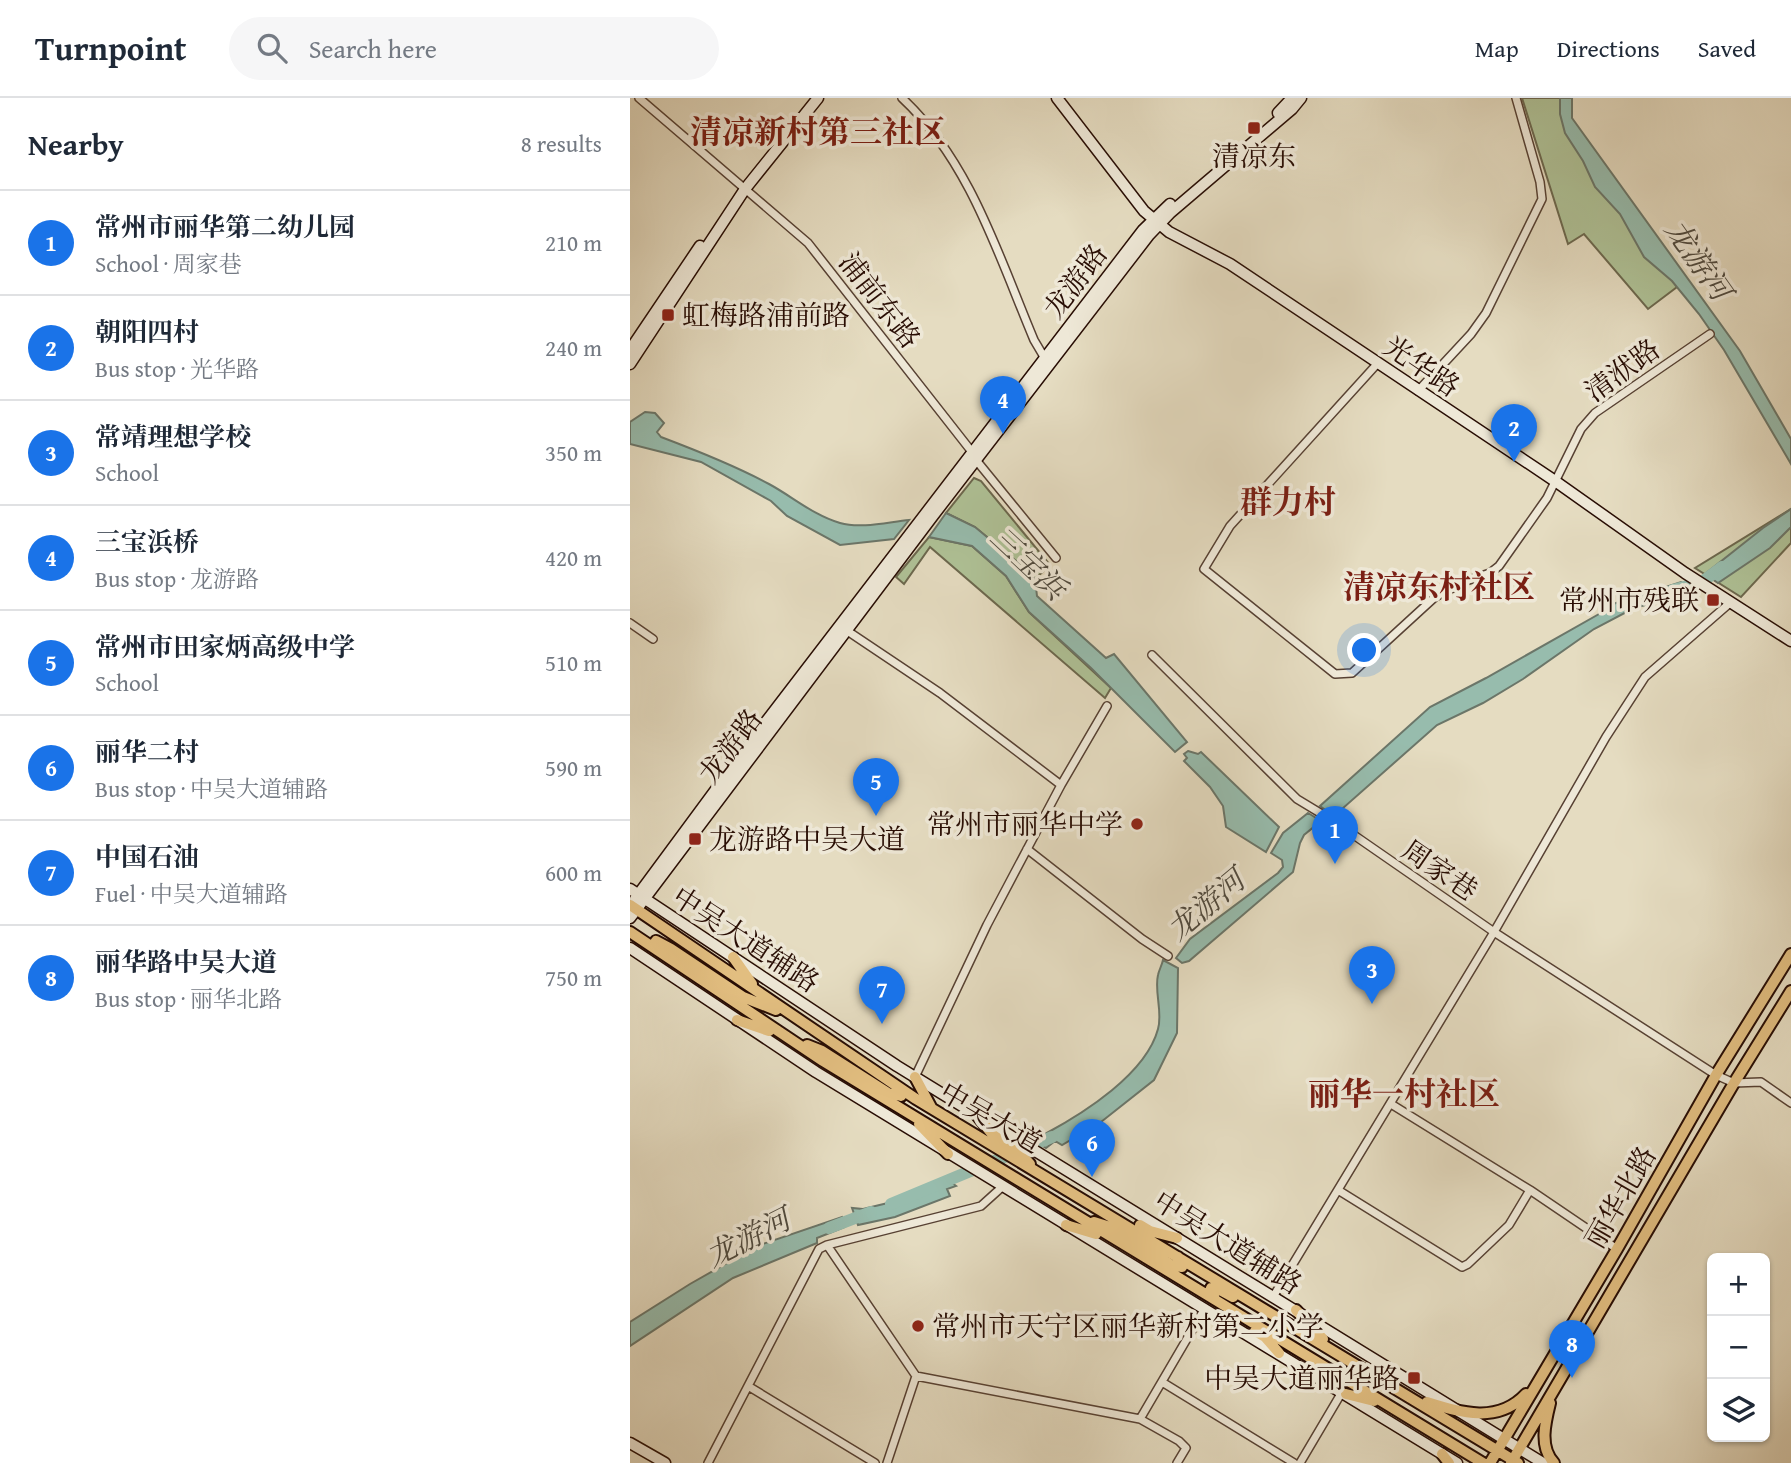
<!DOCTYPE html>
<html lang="en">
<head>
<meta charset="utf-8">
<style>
	:root { --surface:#fff; --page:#f6f6f7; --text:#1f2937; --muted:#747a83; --line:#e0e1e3; --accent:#1a73e8 }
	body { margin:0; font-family:"Gentium Book Plus","Noto Serif SC",serif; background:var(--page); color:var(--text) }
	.controls { position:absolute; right:21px; bottom:21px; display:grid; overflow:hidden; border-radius:10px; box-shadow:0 2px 5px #0004 }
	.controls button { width:63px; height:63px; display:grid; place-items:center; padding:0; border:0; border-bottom:2px solid var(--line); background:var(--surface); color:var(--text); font:35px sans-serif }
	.you { position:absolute; left:735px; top:553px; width:24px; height:24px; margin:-18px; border:5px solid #fff; border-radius:50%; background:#1a73e8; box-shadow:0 0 0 10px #1a73e833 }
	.badge { display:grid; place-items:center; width:46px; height:46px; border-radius:50%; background:var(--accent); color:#fff; font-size:23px; font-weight:700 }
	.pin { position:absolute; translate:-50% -58px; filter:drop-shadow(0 2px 4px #0008) }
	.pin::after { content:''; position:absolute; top:37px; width:24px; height:21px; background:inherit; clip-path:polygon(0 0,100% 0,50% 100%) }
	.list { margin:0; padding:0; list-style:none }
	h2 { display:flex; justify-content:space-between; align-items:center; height:91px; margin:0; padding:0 28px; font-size:30px }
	h2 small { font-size:23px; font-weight:400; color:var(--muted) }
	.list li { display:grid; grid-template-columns:46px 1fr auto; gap:21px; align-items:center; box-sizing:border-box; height:105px; padding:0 28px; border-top:2px solid var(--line) }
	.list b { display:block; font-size:26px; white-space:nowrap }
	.list p { margin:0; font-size:23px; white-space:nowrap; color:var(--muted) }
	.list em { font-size:23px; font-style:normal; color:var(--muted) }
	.icon { flex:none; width:38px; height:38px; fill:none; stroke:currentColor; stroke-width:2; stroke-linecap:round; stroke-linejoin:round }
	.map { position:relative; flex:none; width:1161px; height:1365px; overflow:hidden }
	header { display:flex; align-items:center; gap:42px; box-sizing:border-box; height:98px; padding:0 35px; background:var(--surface); border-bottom:2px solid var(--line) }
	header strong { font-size:33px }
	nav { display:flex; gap:38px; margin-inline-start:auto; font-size:24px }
	.search { width:490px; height:63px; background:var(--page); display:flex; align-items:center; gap:18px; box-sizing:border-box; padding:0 24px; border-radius:38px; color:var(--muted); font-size:26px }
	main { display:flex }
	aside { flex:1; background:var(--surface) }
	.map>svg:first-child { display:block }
	.green { fill:#afc297; stroke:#6c684e; stroke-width:2 }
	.water { fill:#97bcad; stroke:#6b7669; stroke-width:2 }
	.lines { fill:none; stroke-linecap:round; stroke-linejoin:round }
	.river { stroke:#97bcad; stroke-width:12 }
	.street-casing { stroke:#574133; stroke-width:10 }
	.secondary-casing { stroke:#280d04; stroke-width:13 }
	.primary-casing { stroke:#280d04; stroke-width:14 }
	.street { stroke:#eee8d7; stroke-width:7 }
	.secondary { stroke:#eee8d7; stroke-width:10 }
	.primary { stroke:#e2be80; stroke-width:10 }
	.poi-dot { fill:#8f2418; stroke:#eee8d7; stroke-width:2.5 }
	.labels { text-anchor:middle; stroke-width:7; stroke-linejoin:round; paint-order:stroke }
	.poi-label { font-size:28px; fill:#280d04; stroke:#eee8d7; text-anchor:start }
	.street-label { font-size:28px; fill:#280d04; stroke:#eee8d7 }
	.water-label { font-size:30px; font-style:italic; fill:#4f4a3f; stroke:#eee8d7 }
	.quarter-label { font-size:32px; font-weight:bold; fill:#7a1f14; stroke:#eee8d7 }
</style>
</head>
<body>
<header>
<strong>Turnpoint</strong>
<div class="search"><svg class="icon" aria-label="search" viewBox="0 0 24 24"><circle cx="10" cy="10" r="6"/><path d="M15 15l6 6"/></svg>Search here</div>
<nav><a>Map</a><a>Directions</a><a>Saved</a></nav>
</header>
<main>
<aside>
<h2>Nearby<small>8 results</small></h2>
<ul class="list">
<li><span class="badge">1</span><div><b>常州市丽华第二幼儿园</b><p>School · 周家巷</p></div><em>210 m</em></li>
<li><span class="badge">2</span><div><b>朝阳四村</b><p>Bus stop · 光华路</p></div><em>240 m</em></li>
<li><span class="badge">3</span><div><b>常靖理想学校</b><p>School</p></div><em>350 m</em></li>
<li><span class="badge">4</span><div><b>三宝浜桥</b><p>Bus stop · 龙游路</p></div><em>420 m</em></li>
<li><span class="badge">5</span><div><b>常州市田家炳高级中学</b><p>School</p></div><em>510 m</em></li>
<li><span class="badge">6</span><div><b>丽华二村</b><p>Bus stop · 中吴大道辅路</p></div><em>590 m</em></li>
<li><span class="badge">7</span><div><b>中国石油</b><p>Fuel · 中吴大道辅路</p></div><em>600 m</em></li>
<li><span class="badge">8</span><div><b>丽华路中吴大道</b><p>Bus stop · 丽华北路</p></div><em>750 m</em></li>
</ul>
</aside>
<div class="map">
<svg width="1161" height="1365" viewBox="0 0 1161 1365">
	<rect width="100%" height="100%" fill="#e5dcc1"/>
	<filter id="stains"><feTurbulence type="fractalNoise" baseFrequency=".00286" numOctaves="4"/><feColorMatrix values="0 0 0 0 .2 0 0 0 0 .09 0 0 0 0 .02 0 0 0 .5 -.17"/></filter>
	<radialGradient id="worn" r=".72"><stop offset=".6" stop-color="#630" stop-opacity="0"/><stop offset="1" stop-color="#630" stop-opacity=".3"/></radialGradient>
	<path class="green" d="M892,0H938L937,22L1047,189L1018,211L954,136L938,146Z
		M344,380L351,383L420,467L405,481L392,468L345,429L316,415Z
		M1161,411V445L1111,499L1065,470Z
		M299,439L342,448L376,478L399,514L481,590L475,600L300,449L274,486L266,479Z"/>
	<path class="water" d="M930,0H942V20L1110,253L1161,341V366L1094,252L1069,216L1042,183L1014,159L990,116L965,89L953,63L935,35L930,16Z
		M15,314L25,315L34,325L27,334L31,339C68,353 104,367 139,386C163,399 183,417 210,425C231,431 258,424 279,422L264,441L210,447L157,418L141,403L71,364L0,346V324Z
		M1161,411V429L1140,450L1088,485L1075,476L1133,430Z
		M316,415L345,429L392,468L405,481L407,498L476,560L484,556L557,644L545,654L461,570L399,514L376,478L342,448L299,439Z
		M1051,484L1064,492L1050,498L1004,510L964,531L893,581L853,605L807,627L712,711L701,716L690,708L800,609L856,580L969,516L983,506Z
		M558,653L568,656L571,654L649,729L636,754L596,729L593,708L580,689L554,663L557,660L554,656Z
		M678,715L691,723L674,737L670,745L663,774L559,863L552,865L546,860L560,841L648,775L653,769L652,762L641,755L653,735Z
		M533,862L548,870L547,935L524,982L471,1024L432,1047L425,1043L416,1050L406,1044L416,1040L415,1036C454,1015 516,976 528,931C533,914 524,894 528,877C529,872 532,867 533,862Z
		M318,1082L326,1088L317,1091L320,1098L265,1119L228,1127L222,1110L233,1111L295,1096L304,1086Z
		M212,1119L215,1129L187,1140V1145L103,1180L0,1248V1224L60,1186L127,1148Z"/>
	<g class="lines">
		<path class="river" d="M1043,492L1072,484L1092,469
			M261,1106L422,1039
			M199,1130L241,1114"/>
		<defs>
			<path id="street" d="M9,0L178,145L342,354L346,362L426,460
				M272,0C340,63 369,159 404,242L417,264
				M747,266L600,428L574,471L705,576L722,575L805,499L836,483L860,475L869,468L917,400L951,331L965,315L1080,236
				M788,293L841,236L856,215L912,101L910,84L886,0
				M0,525L23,541
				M216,532L310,595L431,687
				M522,557L667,701L705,724L864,834L1086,977L1104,985L1131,984L1161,1005
				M397,751L512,841L538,858
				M285,979L357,827L431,687L477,608
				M761,1006L900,1092L987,1151
				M708,1092L832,1169L838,1166L879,1127L900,1092
				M197,1147L286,1278L257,1365
				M643,1199L864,834L976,639L1015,579L1101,504
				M286,1278L510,1321L549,1343L556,1350L547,1365
				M532,1284L664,1365
				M118,1288L245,1365
				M510,1321L575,1210
				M78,1365L189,1151L197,1147L351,1108L372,1089
				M670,1365L712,1294"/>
			<path id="secondary" d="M427,0L514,113L539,134L600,166L925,383L1055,475L1161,543
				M648,15L662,0
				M0,252L70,148
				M0,266L115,91L188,0
				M0,791L267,968L913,1365
				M5,801L135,625L513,132L540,106
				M0,820L302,419L519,137L540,115L662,11L671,0
				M0,850L186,974L827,1365
				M0,1345L35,1365"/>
			<path id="primary" d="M0,807L286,1001L888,1365
				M0,834L193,963L853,1365
				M30,853L24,846L26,843L41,851L113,899L146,912
				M103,859L122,886
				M107,922L139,933
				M177,947L192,953L258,995L271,998L272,996L269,990
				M285,979L301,1009
				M346,1016L363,1037L391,1056L400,1066
				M289,1026L318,1056
				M464,1124L480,1129L541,1167L552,1169L554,1165L548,1159
				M436,1127L466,1136
				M510,1127L520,1133L547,1140
				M585,1201L580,1193L581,1190L592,1193L603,1199
				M666,1212L693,1241
				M625,1233L635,1239L649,1255
				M716,1296L744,1303
				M797,1304C832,1315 868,1326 896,1296
				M920,1305C915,1325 909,1349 924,1365
				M812,1356L819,1365
				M860,1365L987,1151L1086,977L1161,856
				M881,1365L1104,985L1161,893"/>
		</defs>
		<use href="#street" class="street-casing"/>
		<use href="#secondary" class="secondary-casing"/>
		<use href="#primary" class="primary-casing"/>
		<use href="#street" class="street"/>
		<use href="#secondary" class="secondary"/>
		<use href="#primary" class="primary"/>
	</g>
	<g class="poi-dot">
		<rect x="617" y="23" width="14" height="14" rx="3.5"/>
		<rect x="31" y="210" width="14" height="14" rx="3.5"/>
		<rect x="1076" y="495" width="14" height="14" rx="3.5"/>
		<circle cx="507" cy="726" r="7"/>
		<rect x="58" y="734" width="14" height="14" rx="3.5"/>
		<circle cx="288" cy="1228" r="7"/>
		<rect x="777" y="1273" width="14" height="14" rx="3.5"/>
	</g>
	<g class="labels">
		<g class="poi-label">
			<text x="624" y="68" text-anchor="middle">清凉东</text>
			<text x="52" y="227">虹梅路浦前路</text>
			<text x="1069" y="512" text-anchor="end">常州市残联</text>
			<text x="493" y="736" text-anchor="end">常州市丽华中学</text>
			<text x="79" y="751">龙游路中吴大道</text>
			<text x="302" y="1238">常州市天宁区丽华新村第二小学</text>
			<text x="770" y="1290" text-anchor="end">中吴大道丽华路</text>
		</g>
		<g class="street-label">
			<text transform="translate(445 183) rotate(-53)" y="10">龙游路</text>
			<text transform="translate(250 202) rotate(52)" y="10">浦前东路</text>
			<text transform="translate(792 268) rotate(34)" y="10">光华路</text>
			<text transform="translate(992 272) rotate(-36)" y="10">清洑路</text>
			<text transform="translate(100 648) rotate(-53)" y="10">龙游路</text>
			<text transform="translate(810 772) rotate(34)" y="10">周家巷</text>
			<text transform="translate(116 841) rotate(33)" y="10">中吴大道辅路</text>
			<text transform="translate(361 1019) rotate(30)" y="10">中吴大道</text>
			<text transform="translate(990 1099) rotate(-60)" y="10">丽华北路</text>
			<text transform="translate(598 1144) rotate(32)" y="10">中吴大道辅路</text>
		</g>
		<g class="water-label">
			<text transform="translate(1068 162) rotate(55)" y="10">龙游河</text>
			<text transform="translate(398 465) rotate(43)" y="10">三宝浜</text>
			<text transform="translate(576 807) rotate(-40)" y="10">龙游河</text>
			<text transform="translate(118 1140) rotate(-27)" y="10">龙游河</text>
		</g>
		<g class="quarter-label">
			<text x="188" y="45">清凉新村第三社区</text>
			<text x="658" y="415">群力村</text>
			<text x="809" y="500">清凉东村社区</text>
			<text x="774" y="1007">丽华一村社区</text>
		</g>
	</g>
	<rect width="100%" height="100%" filter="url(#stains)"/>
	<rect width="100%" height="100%" fill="url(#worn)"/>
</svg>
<div class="controls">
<button>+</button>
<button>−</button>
<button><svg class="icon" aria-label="layers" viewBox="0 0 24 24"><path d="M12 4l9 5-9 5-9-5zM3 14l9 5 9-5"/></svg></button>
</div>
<div class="you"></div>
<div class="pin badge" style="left:705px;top:766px">1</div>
<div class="pin badge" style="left:884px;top:364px">2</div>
<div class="pin badge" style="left:742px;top:906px">3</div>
<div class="pin badge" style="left:373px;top:336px">4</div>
<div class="pin badge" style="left:246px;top:718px">5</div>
<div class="pin badge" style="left:462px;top:1079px">6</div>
<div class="pin badge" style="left:252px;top:926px">7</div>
<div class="pin badge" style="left:942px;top:1280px">8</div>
</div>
</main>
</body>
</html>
